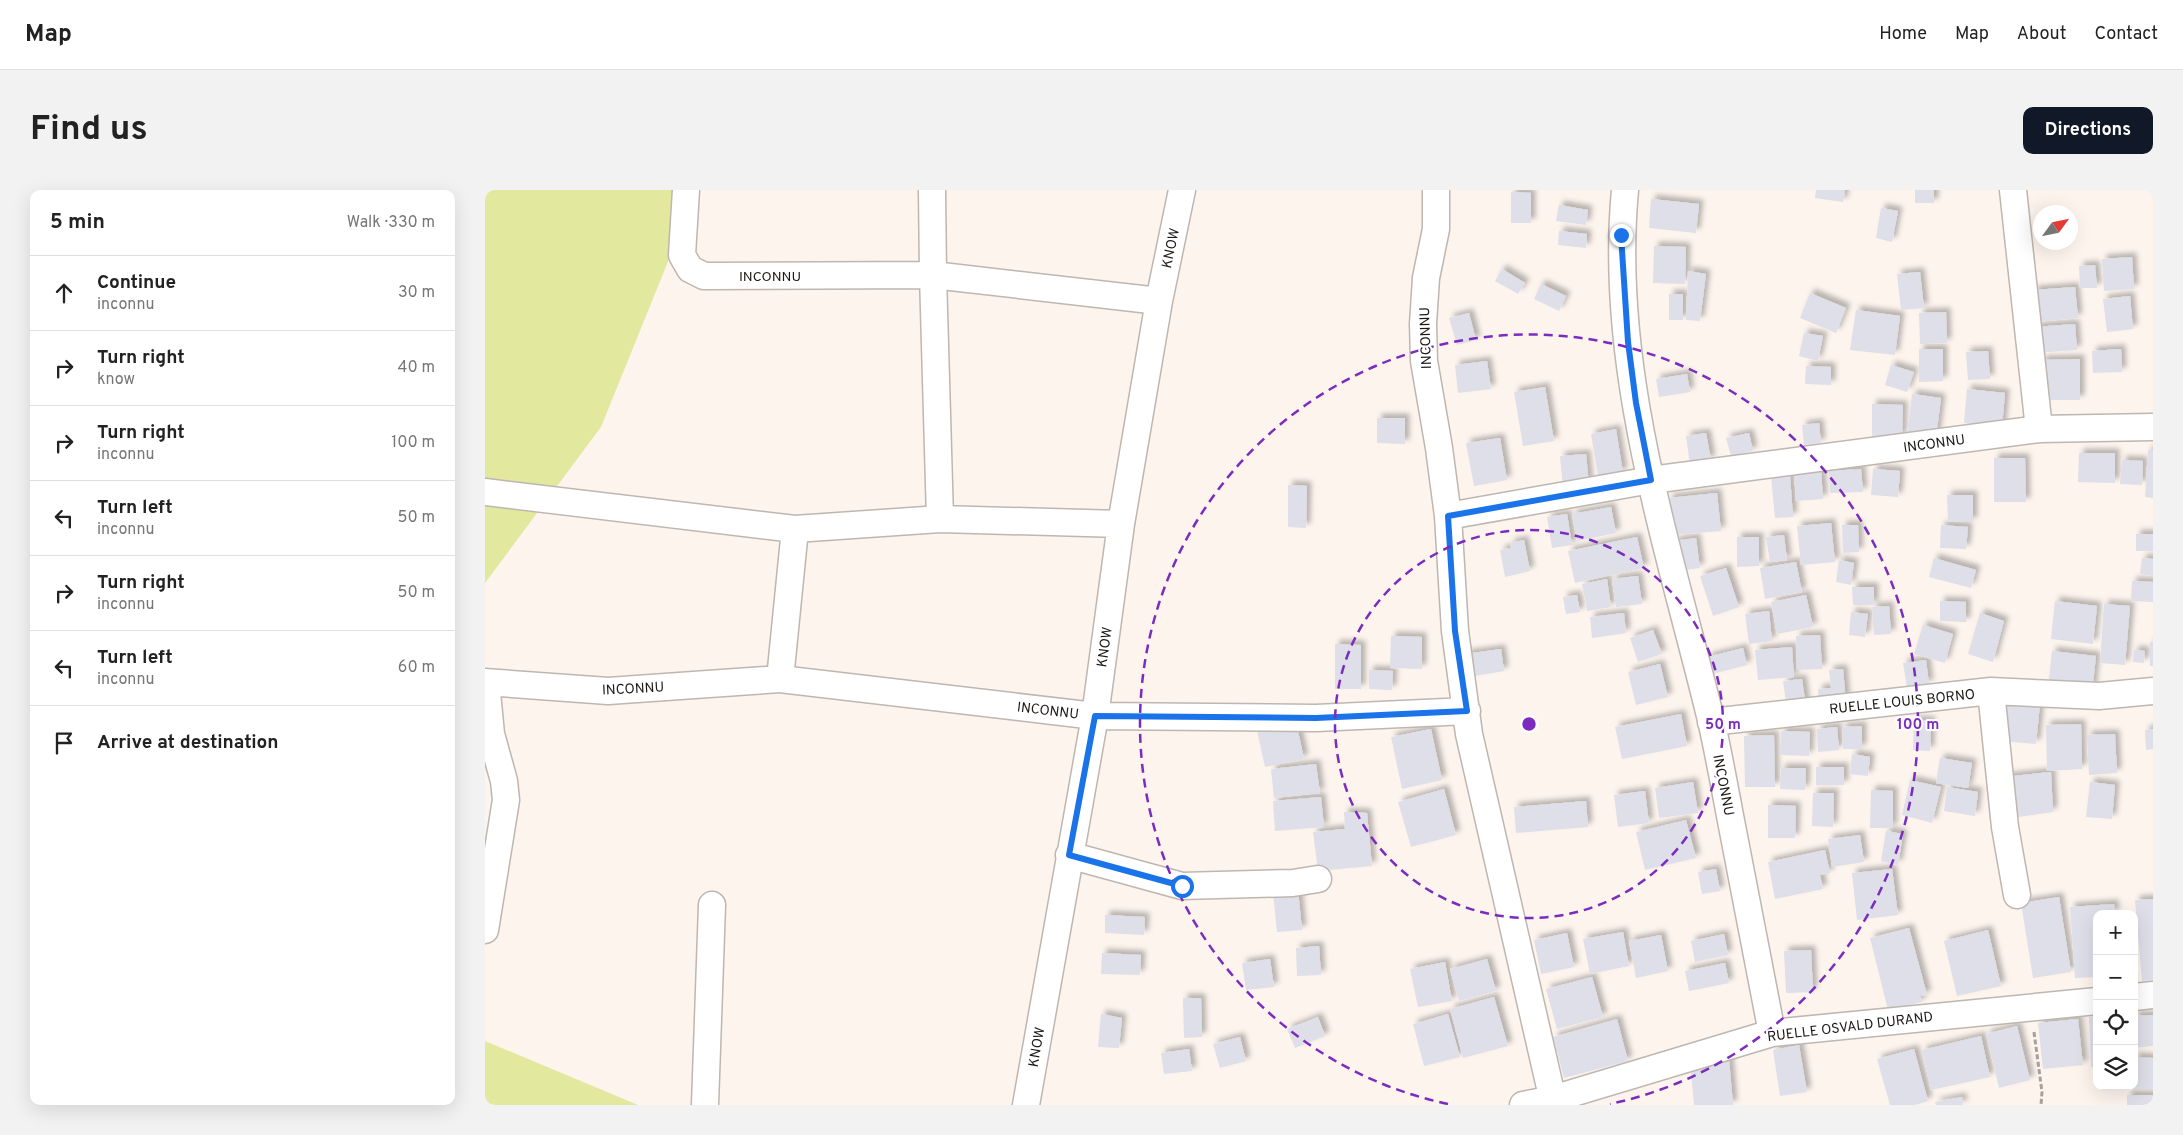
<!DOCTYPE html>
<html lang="en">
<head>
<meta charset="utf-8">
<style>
	:root { --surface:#fff; --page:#f2f2f2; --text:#222; --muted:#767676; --line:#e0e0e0; --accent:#111827 }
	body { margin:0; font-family:Overpass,sans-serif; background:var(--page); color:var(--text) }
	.controls { position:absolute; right:15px; bottom:15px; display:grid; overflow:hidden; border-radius:10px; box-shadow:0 5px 20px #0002 }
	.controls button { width:45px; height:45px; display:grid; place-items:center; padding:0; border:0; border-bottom:1px solid var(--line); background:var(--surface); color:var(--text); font:25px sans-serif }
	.compass { position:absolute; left:1548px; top:15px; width:45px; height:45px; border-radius:50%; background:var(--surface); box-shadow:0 5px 20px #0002; rotate:57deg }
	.stop { position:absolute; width:15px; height:15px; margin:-11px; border:4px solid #1a73e8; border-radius:50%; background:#fff }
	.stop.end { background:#1a73e8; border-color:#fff; box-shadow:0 1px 5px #0008 }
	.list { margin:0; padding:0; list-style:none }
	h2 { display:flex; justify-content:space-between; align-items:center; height:65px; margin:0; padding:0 20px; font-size:21px }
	h2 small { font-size:16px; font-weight:400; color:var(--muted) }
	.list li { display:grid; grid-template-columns:32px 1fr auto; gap:15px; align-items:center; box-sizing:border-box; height:75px; padding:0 20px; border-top:1px solid var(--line) }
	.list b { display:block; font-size:19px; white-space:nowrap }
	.list p { margin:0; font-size:16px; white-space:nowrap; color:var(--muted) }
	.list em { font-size:16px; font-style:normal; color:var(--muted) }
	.icon { flex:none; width:28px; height:28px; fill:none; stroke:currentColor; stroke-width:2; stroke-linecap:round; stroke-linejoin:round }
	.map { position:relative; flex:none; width:1668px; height:915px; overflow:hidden; border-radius:10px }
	header { display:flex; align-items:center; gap:30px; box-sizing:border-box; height:70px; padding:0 25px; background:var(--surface); border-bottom:1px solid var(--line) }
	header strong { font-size:24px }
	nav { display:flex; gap:28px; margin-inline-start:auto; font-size:18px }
	.intro { display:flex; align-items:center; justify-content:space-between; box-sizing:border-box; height:120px; padding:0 30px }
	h1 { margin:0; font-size:35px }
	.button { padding:12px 22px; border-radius:10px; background:var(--accent); color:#fff; font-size:18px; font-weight:700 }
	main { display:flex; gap:30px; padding:0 30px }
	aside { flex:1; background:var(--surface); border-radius:10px; box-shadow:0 5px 20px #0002 }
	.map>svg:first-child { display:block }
	.green { fill:#e2e89e }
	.building { fill:#dedfe8; filter:url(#shadow) }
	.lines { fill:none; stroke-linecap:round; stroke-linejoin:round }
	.minor-casing { stroke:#beb6b0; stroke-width:29 }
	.path { stroke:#a69f9a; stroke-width:3; stroke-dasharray:5 2.5; stroke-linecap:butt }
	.minor { stroke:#fff; stroke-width:26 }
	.route { stroke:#1a73e8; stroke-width:6 }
	.ring { fill:none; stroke:#7b2cbf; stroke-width:2.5; stroke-dasharray:9 6 }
	.labels { text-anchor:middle; stroke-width:4; stroke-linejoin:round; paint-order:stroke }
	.street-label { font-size:14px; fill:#1c1917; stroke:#fff }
	.centre { fill:#7b2cbf; stroke:#fff; stroke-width:2.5 }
	.ring-label { font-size:15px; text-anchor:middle; font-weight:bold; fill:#7b2cbf; stroke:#fff; stroke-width:4; stroke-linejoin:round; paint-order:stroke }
</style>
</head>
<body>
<header>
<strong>Map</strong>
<nav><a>Home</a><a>Map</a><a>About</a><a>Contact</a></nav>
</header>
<div class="intro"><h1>Find us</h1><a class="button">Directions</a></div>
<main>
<aside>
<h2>5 min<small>Walk · 330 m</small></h2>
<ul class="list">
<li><svg class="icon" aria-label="ahead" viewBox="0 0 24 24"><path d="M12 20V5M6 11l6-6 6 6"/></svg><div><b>Continue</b><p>inconnu</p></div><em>30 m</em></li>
<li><svg class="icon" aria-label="right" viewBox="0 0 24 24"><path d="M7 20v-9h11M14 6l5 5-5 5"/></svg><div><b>Turn right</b><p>know</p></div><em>40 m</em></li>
<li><svg class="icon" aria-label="right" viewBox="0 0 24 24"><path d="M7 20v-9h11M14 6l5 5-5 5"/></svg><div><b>Turn right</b><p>inconnu</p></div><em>100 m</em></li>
<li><svg class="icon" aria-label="left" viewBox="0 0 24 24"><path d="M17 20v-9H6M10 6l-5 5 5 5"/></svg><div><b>Turn left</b><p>inconnu</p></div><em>50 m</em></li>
<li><svg class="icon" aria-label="right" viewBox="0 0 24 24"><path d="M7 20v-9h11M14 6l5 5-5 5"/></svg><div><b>Turn right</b><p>inconnu</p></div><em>50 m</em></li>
<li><svg class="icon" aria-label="left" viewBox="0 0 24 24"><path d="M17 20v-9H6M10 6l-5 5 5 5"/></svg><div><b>Turn left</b><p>inconnu</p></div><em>60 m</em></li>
<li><svg class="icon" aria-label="arrive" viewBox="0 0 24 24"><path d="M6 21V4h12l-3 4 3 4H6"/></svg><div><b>Arrive at destination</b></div></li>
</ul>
</aside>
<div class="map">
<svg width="1668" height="915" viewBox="0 0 1668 915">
	<defs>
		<filter id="shadow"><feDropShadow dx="4.5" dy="-4.5" stdDeviation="2.5" flood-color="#0004"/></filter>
	</defs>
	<rect width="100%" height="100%" fill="#fdf4ee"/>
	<path class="green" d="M0,0H212L116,237L0,393Z
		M0,851L153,915H0Z"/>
	<path class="building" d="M1331,0H1360L1358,12L1330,8Z
		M1430,0H1449V13H1430Z
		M1026,2L1046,3V33H1026Z
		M1166,9L1214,14L1211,43L1164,38Z
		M1074,15L1103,20L1101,35L1071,31Z
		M1396,18L1413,21L1407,52L1391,48Z
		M1074,41L1102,44L1101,58L1073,55Z
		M1169,56L1201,57L1200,94L1168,93Z
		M1647,67L1649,99L1619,101L1617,69Z
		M1610,75L1612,98H1595L1594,76Z
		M1017,79L1040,93L1033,104L1010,91Z
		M1203,81L1221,84L1215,131L1201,130Z
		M1435,82L1439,118L1416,120L1412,84Z
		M1056,94L1081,106L1074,121L1049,109Z
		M1590,97L1593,128L1551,132L1548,100Z
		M1325,103L1361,118L1351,143L1315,128Z
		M1184,104H1198V130H1184Z
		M1645,106L1648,139L1622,142L1618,109Z
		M1371,120L1415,126L1410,165L1365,160Z
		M1461,122L1462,153L1435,154L1434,123Z
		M984,123L991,150L972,155L964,128Z
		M1590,134L1592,160L1551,163L1549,137Z
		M1319,143L1338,146L1333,171L1314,166Z
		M1434,159H1458V191L1434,192Z
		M1636,159L1637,182L1608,183L1607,161Z
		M1503,161L1505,189L1483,190L1481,162Z
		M1595,169V210H1556V170Z
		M1002,171L1006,199L973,203L970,175Z
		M1406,175L1429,182L1422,202L1400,195Z
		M1321,176L1346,177V195L1320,194Z
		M1202,184L1205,202L1174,207L1171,189Z
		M1060,197L1069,251L1038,256L1029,202Z
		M1482,199L1520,203L1517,237L1479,233Z
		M1427,204L1456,208L1451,248L1422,244Z
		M1387,214L1418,215L1417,248L1387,247Z
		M892,228H920V254L892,253Z
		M1334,233L1336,253L1319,255L1317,235Z
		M1131,239L1138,283L1113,286L1106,244Z
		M1221,243L1226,270L1205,274L1201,246Z
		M1264,243L1268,261L1246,266L1241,248Z
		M1015,248L1022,290L989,296L981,253Z
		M1663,260H1668V308L1660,307Z
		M1594,263H1630V293L1593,292Z
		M1101,264L1104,295L1078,298L1075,266Z
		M1509,268H1540L1541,312H1509Z
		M1637,270L1658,271L1657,295L1635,294Z
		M1376,279L1378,302L1345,303L1344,281Z
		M1388,279L1415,281L1413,307L1386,305Z
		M1336,280L1338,309L1311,311L1309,282Z
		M1305,285L1308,327L1290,328L1286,286Z
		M803,295L822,296L821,338L803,337Z
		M1232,303L1236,341L1187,345L1183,308Z
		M1462,305H1488V332H1463Z
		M1126,317L1131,343L1092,351L1087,324Z
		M1082,324L1087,355L1067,358L1062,327Z
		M1346,333L1350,372L1316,375L1312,336Z
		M1357,335H1373L1374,362L1358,363Z
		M1456,335L1483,337L1481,359L1455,358Z
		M1651,344H1668V361H1651Z
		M1299,345L1302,370L1285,372L1281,347Z
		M1152,347L1159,378L1090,393L1083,361Z
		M1252,347H1274V376L1252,377Z
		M1211,348L1215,378L1192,381L1189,351Z
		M1039,350L1045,381L1020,387L1015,360L1026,358L1025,353Z
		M1449,368L1491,380L1486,398L1444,387Z
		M1657,368L1668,369V386L1655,384Z
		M1354,370L1369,373L1366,395L1351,392Z
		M1311,372L1317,402L1280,409L1275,378Z
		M1241,378L1254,417L1228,426L1215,386Z
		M1153,386L1157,414L1131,417L1127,389Z
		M1122,389L1126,417L1102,421L1097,394Z
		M1647,391L1668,392V412L1646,411Z
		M1367,397H1389V415H1368Z
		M1092,405L1095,422L1081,424L1078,407Z
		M1321,405L1328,437L1292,444L1286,412Z
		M1455,411L1481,412V432L1455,431Z
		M1570,411L1612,416L1608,454L1566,449Z
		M1619,414L1645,416L1640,475L1615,473Z
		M1404,416L1406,444L1389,445L1387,417Z
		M1284,421L1287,451L1264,454L1260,424Z
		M1366,422L1383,424L1380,447L1364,445Z
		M1139,423L1141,443L1107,448L1105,427Z
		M1495,423L1519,431L1508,472L1483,464Z
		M1438,435L1468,444L1460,473L1429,464Z
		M1168,440L1177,464L1153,472L1145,448Z
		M1335,445L1337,479L1312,480L1311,446Z
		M906,446L937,447V479L905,478Z
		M1665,452H1668V476H1665Z
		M850,454L876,455V499H850Z
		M1307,457L1309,487L1273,490L1270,460Z
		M1258,458L1262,475L1227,484L1222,467Z
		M1016,459L1019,481L984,487L980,464Z
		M1649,460L1660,461L1659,473L1648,472Z
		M1567,461L1611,466L1607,503L1563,498Z
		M1441,470L1444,494L1422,497L1418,473Z
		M1175,474L1183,507L1151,515L1143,482Z
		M1358,479L1361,512L1334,514L1333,499L1346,498L1344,480Z
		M884,480L908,481L907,500L884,499Z
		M1317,489L1321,517L1302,519L1298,491Z
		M1520,510L1555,514L1551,554L1516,551Z
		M1196,524L1202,556L1137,569L1130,537Z
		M1429,530L1446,531L1445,561L1428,560Z
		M811,532L819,569L780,577L772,541Z
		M1596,534L1597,579L1562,581L1561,535Z
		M1377,536V559H1358L1357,537Z
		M1352,537L1354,560L1333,562L1332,539Z
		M946,539L957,590L917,599L906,547Z
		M1668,539V559L1661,560L1660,540Z
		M1296,541L1325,542L1324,566L1295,565Z
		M1630,544L1632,583L1604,585L1602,545Z
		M1289,545L1290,597H1260L1259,546Z
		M1367,564L1385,567L1383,586L1365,584Z
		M1455,568L1487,573L1483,598L1451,593Z
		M831,574L835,603L789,608L786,579Z
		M1331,577H1359V595H1331Z
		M1296,578H1321L1320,600L1295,599Z
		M1566,582L1568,622L1520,629L1517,587Z
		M1425,590L1456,597L1447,633L1417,625Z
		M1208,592L1213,623L1174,628L1170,598Z
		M1605,592L1630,595L1627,629L1601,627Z
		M1462,597L1493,602L1490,626L1459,621Z
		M959,599L971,645L926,657L913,612Z
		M1386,600L1408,601V638H1385Z
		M1160,601L1164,633L1133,637L1129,605Z
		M1328,603H1349L1348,637L1327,636Z
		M836,607L839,637L790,641L788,611Z
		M1101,611L1103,637L1031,643L1029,617Z
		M1283,615L1311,616L1310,648H1283Z
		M859,622L882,623L887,676L833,681L828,642L860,639Z
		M1201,630L1211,668L1160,680L1151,642Z
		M1401,641L1418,644L1413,675L1396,671Z
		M1375,645L1379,672L1347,677L1343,649Z
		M1340,660L1345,683L1335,685L1338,699L1290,709L1283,672Z
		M1231,679L1235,701L1217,704L1213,682Z
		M1407,679L1413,725L1372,730L1367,683Z
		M813,700L817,740L792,742L788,702Z
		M1574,707L1586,782L1548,788L1536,713Z
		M1668,709V790L1657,791L1650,710Z
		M1629,714L1630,724H1612V787L1590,788L1585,717Z
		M620,725L660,727L659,745L620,743Z
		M1424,738L1442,805L1435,806L1437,812L1403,820L1385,748Z
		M1503,740L1516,796L1472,806L1459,751Z
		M1138,742L1144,776L1105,784L1098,749Z
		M1082,743L1089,777L1056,784L1049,750Z
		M1239,744L1243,765L1210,772L1206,751Z
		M1176,745L1183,781L1151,788L1144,751Z
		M834,756L836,785L812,786L811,758Z
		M1326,760L1328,802L1301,803L1299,761Z
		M617,763L656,765L655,785L616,784Z
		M785,769L789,797L761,800L757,773Z
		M1002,769L1011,801L974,811L965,779Z
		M960,772L967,811L933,817L925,779Z
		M1240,773L1244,793L1204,801L1200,781Z
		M1107,787L1118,827L1072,839L1061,799Z
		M1009,807L1023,856L978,868L965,819Z
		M698,808H716L717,847L699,848Z
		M616,824L637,828L634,858L613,857Z
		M963,824L975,867L939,876L928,834Z
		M1668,825V856L1649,858V826Z
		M833,827L840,846L810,858L802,839Z
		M1604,827H1612V877H1606Z
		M1132,829L1143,871L1079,888L1068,847Z
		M1593,829L1598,875L1558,879L1553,833Z
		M1532,836L1545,890L1514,898L1501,844Z
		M1496,846L1505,887L1446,900L1437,860Z
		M755,847L761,871L735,878L728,854Z
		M1314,855L1322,902L1295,906L1288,860Z
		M704,859L707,881L679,884L676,863Z
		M1429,859L1443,911L1430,915H1405L1392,869Z
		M1649,867L1668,868V899H1642V896H1649Z
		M1244,868L1248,915H1209L1205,872Z
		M1642,905H1668V915H1642Z
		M1477,907L1478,915H1451L1450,912Z"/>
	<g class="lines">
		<defs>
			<path id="minor" d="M201,0L197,65L205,79L219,86L448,85L455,329L636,334
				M447,0L448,85L674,111
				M951,0V39L941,88L938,134L939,171L954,258L963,326L970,441L984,544L1069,915
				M1140,0C1123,180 1184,357 1226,530C1234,565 1240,600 1247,636C1260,705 1274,774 1287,843
				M1528,0L1554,239
				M0,302L310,339L455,329
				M963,326L1166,290L1554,239L1668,237
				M310,339L295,489L610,526L831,528L982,521
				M0,492L123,501L295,489
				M1506,501L1520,637L1532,705
				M1226,532L1506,501L1614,506L1668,501
				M584,665L697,696L808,693L833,689
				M0,740L21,610L19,591L6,544L1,492
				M1649,807L1668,805
				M220,915L227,715
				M541,915L610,526L636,334L674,111L697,0
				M1038,915L1068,909L1287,843L1612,811"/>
		</defs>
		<use href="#minor" class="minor-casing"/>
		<path class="path" d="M1549,842L1557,902L1556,915"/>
		<use href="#minor" class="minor"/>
	</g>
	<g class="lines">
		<path class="route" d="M697,696L584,665L610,526L831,528L982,521L970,441L963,326L1166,290L1151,213L1143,152L1136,45"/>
	</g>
	<g class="ring">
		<circle cx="1044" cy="534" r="194"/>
		<path d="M963 914A389 389 0 1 1 1125 914"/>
	</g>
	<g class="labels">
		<g class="street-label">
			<text transform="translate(685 58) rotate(-78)" y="5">KNOW</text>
			<text x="285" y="91">INCONNU</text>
			<text transform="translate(940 148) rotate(-92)" y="5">INCONNU</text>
			<text transform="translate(1449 253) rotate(-8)" y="5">INCONNU</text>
			<text transform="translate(619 457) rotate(-82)" y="5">KNOW</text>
			<text transform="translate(148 498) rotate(-3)" y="5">INCONNU</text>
			<text transform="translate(1417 511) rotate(-6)" y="5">RUELLE LOUIS BORNO</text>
			<text transform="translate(563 520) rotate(7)" y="5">INCONNU</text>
			<text transform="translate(1239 595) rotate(79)" y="5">INCONNU</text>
			<text transform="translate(1365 836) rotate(-7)" y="5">RUELLE OSVALD DURAND</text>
			<text transform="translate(551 857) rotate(-80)" y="5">KNOW</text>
		</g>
	</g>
	<circle cx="1044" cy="534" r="8" class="centre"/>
	<g class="ring-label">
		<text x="1238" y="539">50 m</text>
		<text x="1433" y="539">100 m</text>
	</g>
</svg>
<div class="controls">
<button>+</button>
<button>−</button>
<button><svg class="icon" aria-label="locate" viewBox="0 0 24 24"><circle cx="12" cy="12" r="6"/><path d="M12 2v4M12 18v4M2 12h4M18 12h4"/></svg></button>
<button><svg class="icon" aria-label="layers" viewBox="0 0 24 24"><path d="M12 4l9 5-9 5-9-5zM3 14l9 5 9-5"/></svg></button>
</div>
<svg class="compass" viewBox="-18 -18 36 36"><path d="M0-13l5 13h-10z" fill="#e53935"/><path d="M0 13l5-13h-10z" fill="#767676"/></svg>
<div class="stop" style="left:697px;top:696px"></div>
<div class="stop end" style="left:1136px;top:45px"></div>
</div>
</main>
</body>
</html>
